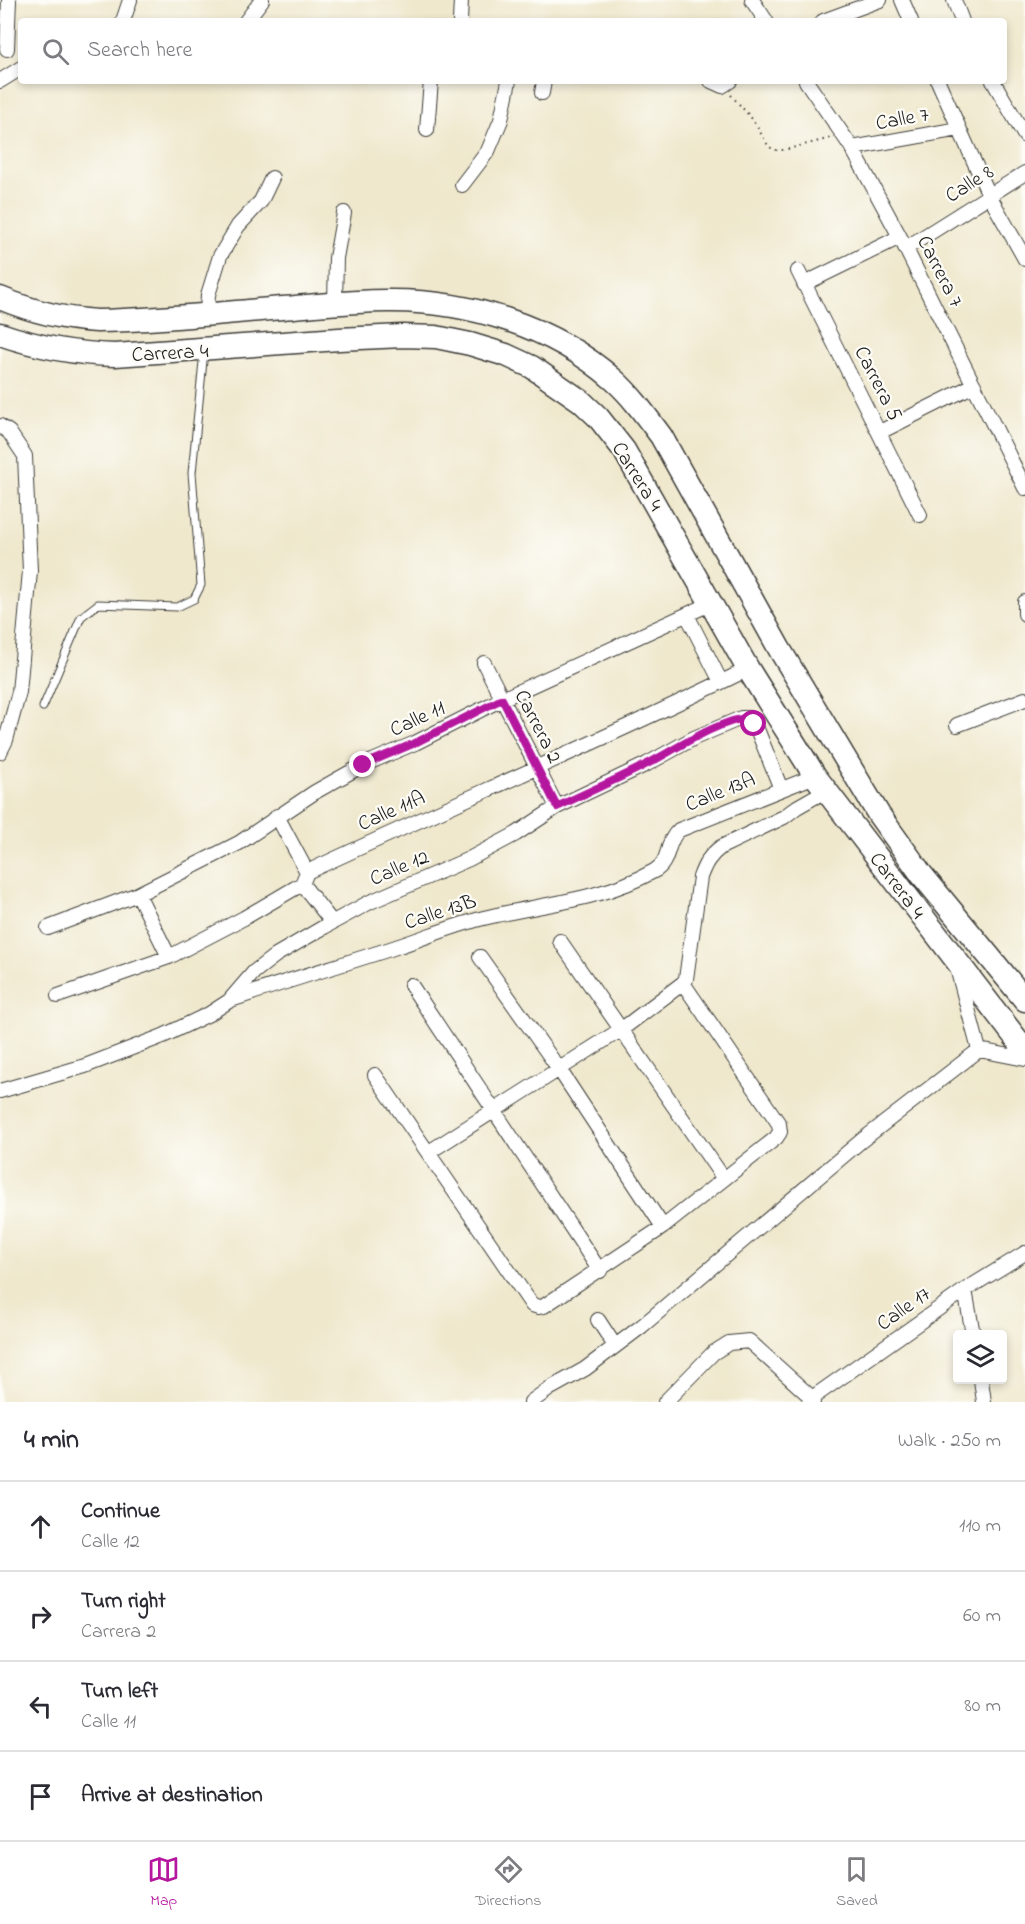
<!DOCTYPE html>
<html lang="en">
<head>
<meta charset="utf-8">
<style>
	:root { --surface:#fff; --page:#f2f2f3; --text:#2b2b33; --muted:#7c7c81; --line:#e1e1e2; --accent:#b5179e }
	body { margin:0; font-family:"Indie Flower",sans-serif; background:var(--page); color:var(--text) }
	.controls { position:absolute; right:18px; bottom:18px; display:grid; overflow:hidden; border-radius:6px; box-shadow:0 3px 9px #0003 }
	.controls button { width:54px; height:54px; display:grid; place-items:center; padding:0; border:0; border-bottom:2px solid var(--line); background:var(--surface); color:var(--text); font:30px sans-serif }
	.stop { position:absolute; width:18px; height:18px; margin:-14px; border:4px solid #b5179e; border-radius:50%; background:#fff }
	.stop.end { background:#b5179e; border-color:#fff; box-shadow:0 2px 6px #0008 }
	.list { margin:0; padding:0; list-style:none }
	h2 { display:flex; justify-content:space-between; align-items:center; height:78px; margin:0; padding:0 24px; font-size:26px }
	h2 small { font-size:20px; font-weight:400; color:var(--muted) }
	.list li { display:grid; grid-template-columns:39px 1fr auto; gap:18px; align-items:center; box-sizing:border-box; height:90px; padding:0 24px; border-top:2px solid var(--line) }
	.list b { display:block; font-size:22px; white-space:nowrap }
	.list p { margin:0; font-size:20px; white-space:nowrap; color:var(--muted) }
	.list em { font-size:20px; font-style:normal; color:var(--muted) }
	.icon { flex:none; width:33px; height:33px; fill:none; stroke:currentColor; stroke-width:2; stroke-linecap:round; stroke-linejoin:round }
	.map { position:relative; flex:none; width:1025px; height:1402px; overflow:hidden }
	.search { position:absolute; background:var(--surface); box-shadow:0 3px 9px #0003; left:18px; right:18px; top:18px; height:66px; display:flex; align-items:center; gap:15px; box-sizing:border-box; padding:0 21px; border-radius:6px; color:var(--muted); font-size:22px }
	.sheet { height:438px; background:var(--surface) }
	nav { display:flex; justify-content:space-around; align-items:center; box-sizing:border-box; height:84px; border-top:2px solid var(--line); background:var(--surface); font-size:16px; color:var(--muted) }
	nav a { display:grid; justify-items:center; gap:3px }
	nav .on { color:var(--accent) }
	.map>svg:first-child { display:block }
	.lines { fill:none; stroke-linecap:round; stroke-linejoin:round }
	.service-casing { stroke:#3c3b37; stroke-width:9 }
	.minor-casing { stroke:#3c3b37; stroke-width:16 }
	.trunk-casing { stroke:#3c3b37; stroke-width:25 }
	.path { stroke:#3c3b37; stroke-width:2; stroke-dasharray:1.5 4.5; stroke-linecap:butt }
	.service { stroke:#fff; stroke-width:7 }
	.minor { stroke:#fff; stroke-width:14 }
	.trunk { stroke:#fff; stroke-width:22 }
	.route { stroke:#b5179e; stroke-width:8 }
	.labels { text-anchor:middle; stroke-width:4.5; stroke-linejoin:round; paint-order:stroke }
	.street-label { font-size:21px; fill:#1c1c1c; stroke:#fdfcf7 }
</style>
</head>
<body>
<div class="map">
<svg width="1025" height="1402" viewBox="0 0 1025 1402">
	<rect width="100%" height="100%" fill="#fdfcf7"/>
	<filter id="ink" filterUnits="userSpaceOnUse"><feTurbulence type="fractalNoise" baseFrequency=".0167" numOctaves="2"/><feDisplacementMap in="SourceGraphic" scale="12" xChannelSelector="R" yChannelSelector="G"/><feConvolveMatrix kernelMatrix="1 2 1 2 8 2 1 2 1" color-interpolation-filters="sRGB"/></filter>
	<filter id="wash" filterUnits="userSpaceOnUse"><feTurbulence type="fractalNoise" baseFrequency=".008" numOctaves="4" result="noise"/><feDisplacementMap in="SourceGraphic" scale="24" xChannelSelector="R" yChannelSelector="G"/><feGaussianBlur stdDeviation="1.35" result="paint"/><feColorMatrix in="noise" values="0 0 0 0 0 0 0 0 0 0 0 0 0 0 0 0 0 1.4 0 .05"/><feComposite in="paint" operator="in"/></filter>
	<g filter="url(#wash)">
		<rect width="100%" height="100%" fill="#efe8cd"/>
	</g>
	<g filter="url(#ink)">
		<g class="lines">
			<defs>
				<path id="service" d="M43,707L81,617L98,604L177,607L194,599L201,585L192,473L204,351"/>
				<path id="minor" d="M752,0L766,21
					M902,0L911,21
					M954,0L962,21
					M123,21L130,0
					M246,21L262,0
					M460,21L461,0
					M823,21L880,0
					M7,49L9,0
					M0,81L21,68
					M711,81L722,86L730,81
					M806,81L852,148L900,237L1025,488
					M938,81L989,195L1025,259
					M993,81L1025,136
					M542,93L544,81
					M427,130L431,81
					M852,148L959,129
					M462,185L488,151L501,120L509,81
					M906,248L1025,173
					M798,271L920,515
					M804,284L900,237
					M335,304L336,258L344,213
					M207,314L208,295L220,256L238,226L261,201L272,178
					M0,426L9,432L25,456L30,571L19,692L6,740L0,752
					M880,432L974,385
					M1025,602V614
					M687,615L721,682
					M484,663L557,807
					M957,725L1025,699
					M277,816L307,872
					M302,884L332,922
					M138,894L169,957
					M48,928L138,894L239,843L315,792L363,765L415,743L502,699L712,603
					M560,941L724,1179
					M480,957L559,1069L663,1227
					M957,968L979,1050
					M411,985L600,1271
					M58,996L169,957L244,918L302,884L307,872C454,803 603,741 748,669
					M231,1000C286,981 341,965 396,947C427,937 457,924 488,917C544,904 602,900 654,871C671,862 665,842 679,830L815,776
					M375,1075L532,1305L539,1307L544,1306L663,1227L776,1138L780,1132L779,1124L683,983
					M0,1091L85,1066L163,1036L209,1014L229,1001L254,972L276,955L324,927L370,902L469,859L516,834L557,807L647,764L694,738L741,718H749L755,724L781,789
					M429,1152L622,1029L683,983L686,979L700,877C705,864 709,856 721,847L784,817L797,807L825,791
					M965,1290L973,1334
					M598,1320L615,1346
					M981,1380L984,1402
					M531,1402L549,1389L585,1369L642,1326L861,1141L979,1050L1025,1059
					M665,1402L713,1353L729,1343L749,1341L812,1398L813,1402
					M809,1402L812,1398L965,1290L1025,1253"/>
				<path id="trunk" d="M0,298C31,311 63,319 97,321C159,320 221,313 283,308C318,305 353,301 387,301C468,300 553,326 614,380C632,396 646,416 661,436L780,650L879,815L922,875L1025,1000
					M0,334C38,347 75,354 115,355L339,339L403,336L436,337L470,344L506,355L532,367L581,401L598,417L624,450L748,669L815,776L1025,1050"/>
			</defs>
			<use href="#service" class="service-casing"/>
			<use href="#minor" class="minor-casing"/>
			<use href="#trunk" class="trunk-casing"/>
			<path class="path" d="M731,95L753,120L769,147L776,150H784L831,138"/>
			<use href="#service" class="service"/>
			<use href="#minor" class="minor"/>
			<use href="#trunk" class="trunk"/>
		</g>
	</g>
	<g class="lines" filter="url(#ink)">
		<path class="route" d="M363,765L415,743L502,699L557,807C587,792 619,779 649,763C674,750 721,719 749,718L754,724"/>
	</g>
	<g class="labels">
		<g class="street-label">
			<text transform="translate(902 118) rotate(-10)" y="7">Calle 7</text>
			<text transform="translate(969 183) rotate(-32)" y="7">Calle 8</text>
			<text transform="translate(941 271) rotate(63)" y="7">Carrera 7</text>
			<text transform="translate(170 352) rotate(-3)" y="7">Carrera 4</text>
			<text transform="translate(879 383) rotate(63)" y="7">Carrera 5</text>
			<text transform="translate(638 476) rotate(58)" y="7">Carrera 4</text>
			<text transform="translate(417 718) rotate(-25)" y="7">Calle 11</text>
			<text transform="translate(539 726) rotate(63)" y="7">Carrera 2</text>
			<text transform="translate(720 791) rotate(-22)" y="7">Calle 13A</text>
			<text transform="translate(391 810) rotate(-24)" y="7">Calle 11A</text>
			<text transform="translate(399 867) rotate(-23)" y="7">Calle 12</text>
			<text transform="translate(898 885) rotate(53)" y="7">Carrera 4</text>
			<text transform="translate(440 911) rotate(-18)" y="7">Calle 13B</text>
			<text transform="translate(903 1308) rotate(-35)" y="7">Calle 17</text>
		</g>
	</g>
</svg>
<div class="controls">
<button><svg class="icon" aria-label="layers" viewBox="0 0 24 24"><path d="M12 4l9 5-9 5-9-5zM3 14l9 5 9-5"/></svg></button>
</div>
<div class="stop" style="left:754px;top:724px"></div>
<div class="stop end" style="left:363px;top:765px"></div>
<div class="search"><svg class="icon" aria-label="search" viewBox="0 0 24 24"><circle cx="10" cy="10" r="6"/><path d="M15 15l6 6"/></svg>Search here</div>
</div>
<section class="sheet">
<h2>4 min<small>Walk · 250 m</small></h2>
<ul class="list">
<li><svg class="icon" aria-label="ahead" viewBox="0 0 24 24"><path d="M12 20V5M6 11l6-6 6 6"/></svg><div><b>Continue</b><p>Calle 12</p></div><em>110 m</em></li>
<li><svg class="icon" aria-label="right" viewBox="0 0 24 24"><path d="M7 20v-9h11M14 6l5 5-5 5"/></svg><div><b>Turn right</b><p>Carrera 2</p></div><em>60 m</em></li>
<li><svg class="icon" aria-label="left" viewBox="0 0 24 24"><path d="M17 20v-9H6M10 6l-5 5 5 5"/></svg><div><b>Turn left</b><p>Calle 11</p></div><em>80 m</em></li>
<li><svg class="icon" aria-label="arrive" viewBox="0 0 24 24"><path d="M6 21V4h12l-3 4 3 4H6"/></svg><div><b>Arrive at destination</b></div></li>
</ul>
</section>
<nav>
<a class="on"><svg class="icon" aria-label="map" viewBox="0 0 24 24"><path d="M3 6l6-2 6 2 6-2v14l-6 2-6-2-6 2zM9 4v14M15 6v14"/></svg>Map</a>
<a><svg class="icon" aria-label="directions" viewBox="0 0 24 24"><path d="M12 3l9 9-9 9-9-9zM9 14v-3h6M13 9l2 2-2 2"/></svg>Directions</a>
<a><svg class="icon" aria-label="saved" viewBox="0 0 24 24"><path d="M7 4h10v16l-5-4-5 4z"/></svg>Saved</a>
</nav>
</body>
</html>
